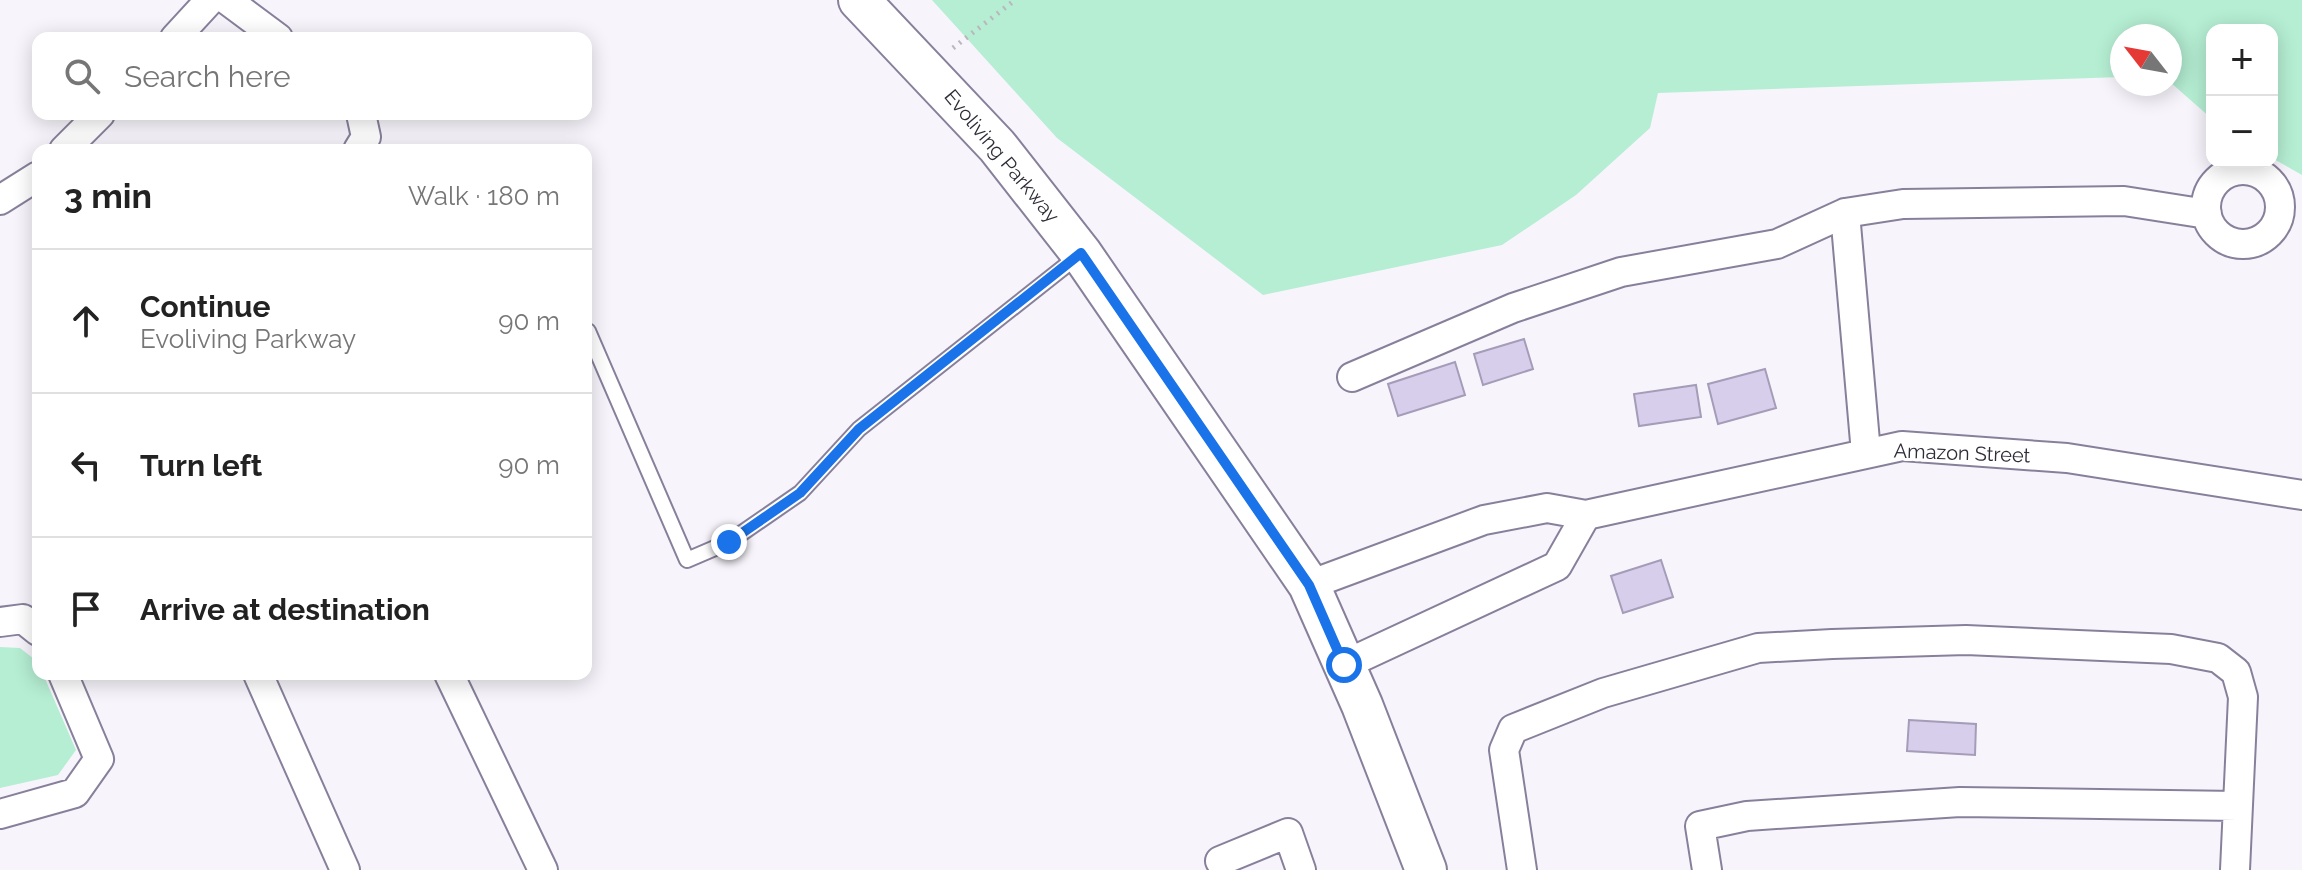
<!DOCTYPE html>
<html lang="en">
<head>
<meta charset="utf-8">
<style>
	:root { --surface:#fff; --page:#f6f6f6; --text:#222; --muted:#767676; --line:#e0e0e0 }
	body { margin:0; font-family:Raleway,sans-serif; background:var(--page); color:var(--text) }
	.controls { position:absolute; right:24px; top:24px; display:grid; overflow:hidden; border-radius:16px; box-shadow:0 4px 20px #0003 }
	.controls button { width:72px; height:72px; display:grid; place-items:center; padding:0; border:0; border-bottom:2px solid var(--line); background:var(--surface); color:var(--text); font:40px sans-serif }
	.compass { position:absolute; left:2110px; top:24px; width:72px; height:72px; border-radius:50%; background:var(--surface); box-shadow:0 4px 20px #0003; rotate:301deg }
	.stop { position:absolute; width:24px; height:24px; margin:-18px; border:6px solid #1a73e8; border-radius:50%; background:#fff }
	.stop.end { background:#1a73e8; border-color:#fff; box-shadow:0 2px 8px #0008 }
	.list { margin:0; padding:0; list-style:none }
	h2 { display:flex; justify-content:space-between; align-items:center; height:104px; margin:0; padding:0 32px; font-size:34px }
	h2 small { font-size:26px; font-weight:400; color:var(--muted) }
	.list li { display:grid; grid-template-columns:52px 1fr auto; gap:24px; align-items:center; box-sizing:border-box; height:144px; padding:0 32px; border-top:2px solid var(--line) }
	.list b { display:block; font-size:30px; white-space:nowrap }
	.list p { margin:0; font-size:26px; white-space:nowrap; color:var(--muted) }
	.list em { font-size:26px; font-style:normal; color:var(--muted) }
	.icon { flex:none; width:44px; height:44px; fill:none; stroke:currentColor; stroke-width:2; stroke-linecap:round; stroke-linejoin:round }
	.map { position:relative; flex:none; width:2302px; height:870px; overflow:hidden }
	.search { position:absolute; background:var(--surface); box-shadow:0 4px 20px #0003; left:32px; top:32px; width:560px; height:88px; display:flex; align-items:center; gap:20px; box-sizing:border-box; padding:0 28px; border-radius:16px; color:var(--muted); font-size:30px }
	.panel { position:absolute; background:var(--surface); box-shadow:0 4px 20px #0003; left:32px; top:144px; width:560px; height:536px; border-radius:16px }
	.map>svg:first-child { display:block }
	.green { fill:#b5eed3 }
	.building { fill:#d6ceeb; stroke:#a49cb8; stroke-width:2 }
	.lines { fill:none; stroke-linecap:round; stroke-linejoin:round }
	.lane-casing { stroke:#88809b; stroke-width:18 }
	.street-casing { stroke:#88809b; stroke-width:32 }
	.secondary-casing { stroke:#88809b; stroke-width:44 }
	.path { stroke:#bab7be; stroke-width:5; stroke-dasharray:2 6; stroke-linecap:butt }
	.lane { stroke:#fff; stroke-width:14 }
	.street { stroke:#fff; stroke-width:28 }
	.secondary { stroke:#fff; stroke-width:40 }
	.route { stroke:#1a73e8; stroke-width:10 }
	.labels { text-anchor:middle; stroke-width:6; stroke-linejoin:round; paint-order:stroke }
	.street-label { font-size:20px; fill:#302c37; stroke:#fff }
</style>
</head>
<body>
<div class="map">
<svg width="2302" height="870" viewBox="0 0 2302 870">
	<rect width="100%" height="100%" fill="#f7f5fb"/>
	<path class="green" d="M932,0H2302V175L2272,158V30H2212V119L2170,82V36H2122V77L1658,93L1650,128L1576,195L1502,245L1263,295L1057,138Z
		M0,647L20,648L38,662V674H43L76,750L58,775L0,788Z"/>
	<path class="building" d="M1524,339L1533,369L1483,385L1474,354Z
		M1455,362L1465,395L1398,416L1388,384Z
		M1765,369L1776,408L1718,424L1708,384Z
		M1696,385L1701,417L1639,426L1634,394Z
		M1661,560L1673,597L1623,613L1611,576Z
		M1909,720L1976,724L1975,755L1907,751Z"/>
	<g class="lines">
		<defs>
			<path id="lane" d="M588,331L687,560L729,542L800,493L859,429L1078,256"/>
			<path id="street" d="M227,0L278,38
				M175,38L210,0
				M64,150L100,114
				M358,150L366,137L361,114
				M2206 207a37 37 0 1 1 74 0a37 37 0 1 1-74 0Z
				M0,200L38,176
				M1845,213L1866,453
				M1352,377L1513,308L1621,272L1777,244L1845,213L1903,204L2124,201L2207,214
				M1309,585L1484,520L1547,508L1586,515L1902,446L2067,458L2302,495
				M0,622L23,619L38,631
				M1344,665L1557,566L1586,515
				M258,674L345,870
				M449,674L543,870
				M0,814L75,793L99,759L63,674
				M1220,861L1288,833L1301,870
				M1522,870L1504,750L1513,729L1603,693L1758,648L1832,644L1966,640L2171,649L2218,658L2236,672L2243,697L2235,870
				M1707,870L1700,826L1747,816L1960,802L2237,806"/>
			<path id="secondary" d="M859,0L997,146L1081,253L1309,585L1362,705L1426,870"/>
		</defs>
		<use href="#lane" class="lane-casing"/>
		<use href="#street" class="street-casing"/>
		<use href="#secondary" class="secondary-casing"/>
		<path class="path" d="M953,48L1015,0"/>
		<use href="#lane" class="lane"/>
		<use href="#street" class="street"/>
		<use href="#secondary" class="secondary"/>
	</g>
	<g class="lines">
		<path class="route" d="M729,542L800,493L859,429L1081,253L1309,585L1344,665"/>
	</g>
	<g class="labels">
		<g class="street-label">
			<text transform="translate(1002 156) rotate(50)" y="7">Evoliving Parkway</text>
			<text transform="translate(1962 453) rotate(2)" y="7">Amazon Street</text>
		</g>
	</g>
</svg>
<div class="controls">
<button>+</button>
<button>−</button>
</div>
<svg class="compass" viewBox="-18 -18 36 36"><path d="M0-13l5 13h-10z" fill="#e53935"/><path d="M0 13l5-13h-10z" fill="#767676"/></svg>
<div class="stop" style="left:1344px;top:665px"></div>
<div class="stop end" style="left:729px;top:542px"></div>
<div class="search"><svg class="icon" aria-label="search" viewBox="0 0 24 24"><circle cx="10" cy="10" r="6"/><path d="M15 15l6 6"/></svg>Search here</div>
<section class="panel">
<h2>3 min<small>Walk · 180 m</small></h2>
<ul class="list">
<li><svg class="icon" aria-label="ahead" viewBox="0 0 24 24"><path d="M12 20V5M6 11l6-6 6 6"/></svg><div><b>Continue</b><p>Evoliving Parkway</p></div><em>90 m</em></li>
<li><svg class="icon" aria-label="left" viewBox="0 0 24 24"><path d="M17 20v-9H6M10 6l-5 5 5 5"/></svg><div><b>Turn left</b></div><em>90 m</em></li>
<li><svg class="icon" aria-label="arrive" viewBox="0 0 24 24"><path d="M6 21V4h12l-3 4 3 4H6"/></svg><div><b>Arrive at destination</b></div></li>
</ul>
</section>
</div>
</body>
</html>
